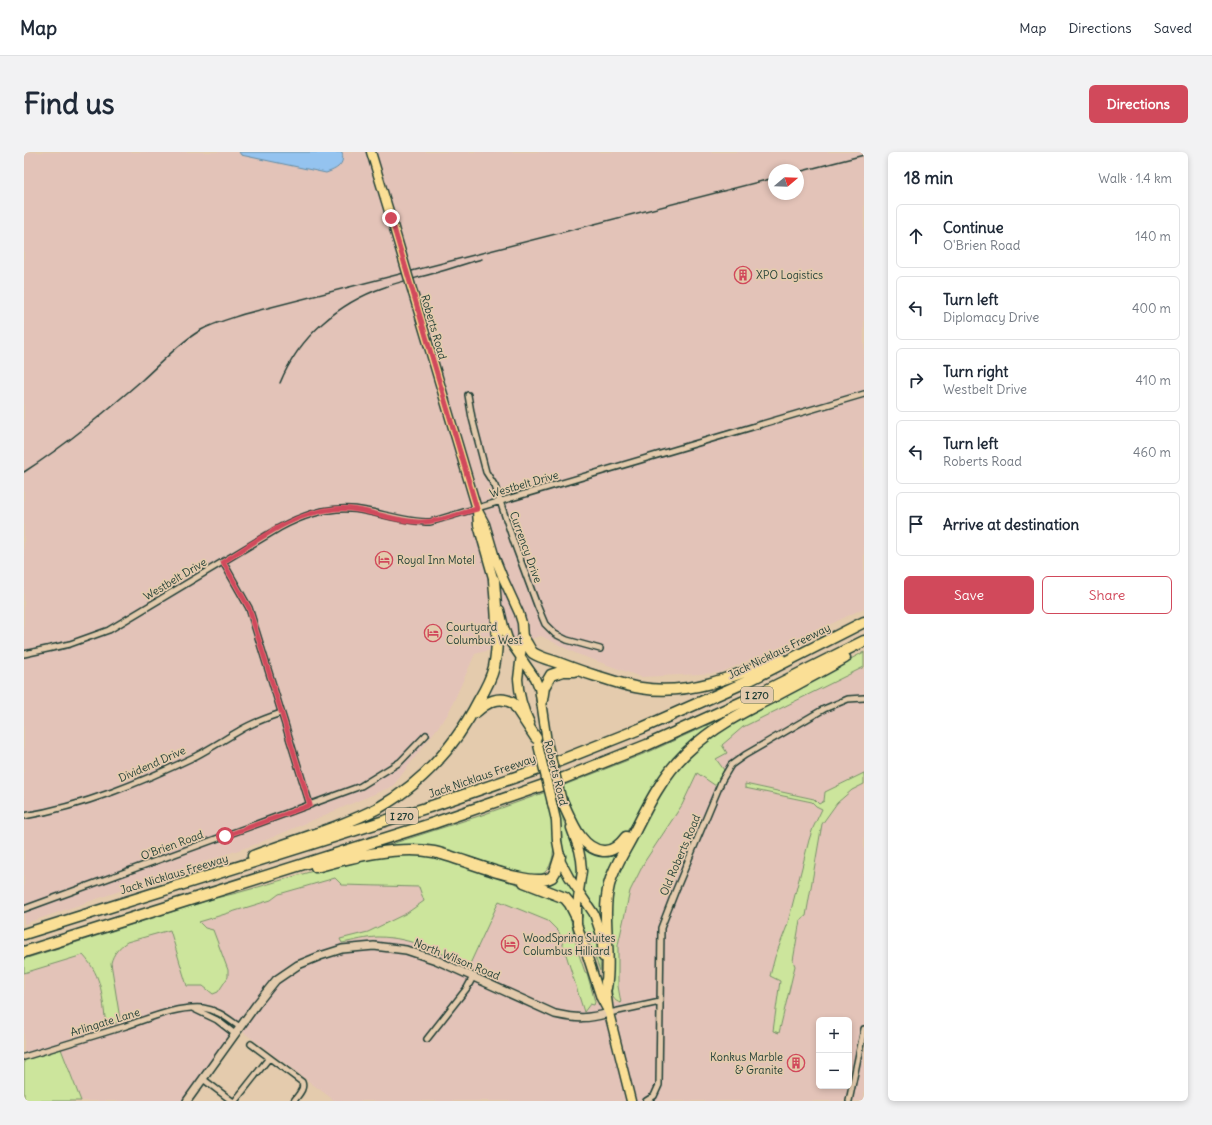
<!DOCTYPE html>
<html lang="en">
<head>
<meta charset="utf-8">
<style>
	:root { --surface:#fff; --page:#f2f2f3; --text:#1f2937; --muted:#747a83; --line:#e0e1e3; --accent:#d1495b }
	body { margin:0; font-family:Delius,sans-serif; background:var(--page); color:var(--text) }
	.controls { position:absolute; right:12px; bottom:12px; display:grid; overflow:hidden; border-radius:6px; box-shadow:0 2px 6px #0003 }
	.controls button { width:36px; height:36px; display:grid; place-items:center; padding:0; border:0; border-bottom:1px solid var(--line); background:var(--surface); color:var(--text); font:20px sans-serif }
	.compass { position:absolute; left:744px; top:12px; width:36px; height:36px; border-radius:50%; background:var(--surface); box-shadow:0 2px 6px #0003; rotate:71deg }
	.stop { position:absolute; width:12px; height:12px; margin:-9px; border:3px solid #d1495b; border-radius:50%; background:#fff }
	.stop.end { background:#d1495b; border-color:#fff; box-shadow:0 1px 4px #0008 }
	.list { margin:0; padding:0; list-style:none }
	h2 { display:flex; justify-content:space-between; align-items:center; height:52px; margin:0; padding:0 16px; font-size:17px }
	h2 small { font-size:13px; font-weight:400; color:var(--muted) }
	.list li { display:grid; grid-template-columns:26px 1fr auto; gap:12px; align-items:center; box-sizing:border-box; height:64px; margin:0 8px 8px; padding:0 8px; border:1px solid var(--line); border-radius:6px }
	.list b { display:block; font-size:15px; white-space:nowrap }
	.list p { margin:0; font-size:13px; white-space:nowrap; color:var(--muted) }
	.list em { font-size:13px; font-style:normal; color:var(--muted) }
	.actions { display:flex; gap:8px; padding:12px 16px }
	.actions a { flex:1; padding:9px 0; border:1px solid var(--accent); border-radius:6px; text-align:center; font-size:14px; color:var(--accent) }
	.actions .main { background:var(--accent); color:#fff }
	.icon { flex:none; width:22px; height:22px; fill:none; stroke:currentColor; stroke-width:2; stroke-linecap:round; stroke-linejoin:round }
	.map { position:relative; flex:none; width:840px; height:949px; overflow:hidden; border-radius:6px }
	header { display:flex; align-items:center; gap:24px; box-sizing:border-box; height:56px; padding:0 20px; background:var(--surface); border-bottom:1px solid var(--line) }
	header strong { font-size:19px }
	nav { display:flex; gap:22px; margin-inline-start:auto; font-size:14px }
	.intro { display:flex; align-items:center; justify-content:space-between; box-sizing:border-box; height:96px; padding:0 24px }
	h1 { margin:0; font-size:28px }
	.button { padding:10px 18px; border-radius:6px; background:var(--accent); color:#fff; font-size:14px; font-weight:700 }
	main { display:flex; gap:24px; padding:0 24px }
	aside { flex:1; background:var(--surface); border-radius:6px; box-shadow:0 2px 6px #0003 }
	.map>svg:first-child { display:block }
	.built { fill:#e3c3b8; fill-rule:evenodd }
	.green { fill:#cce59c; stroke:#769168 }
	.water { fill:#94c3ef; stroke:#658da4 }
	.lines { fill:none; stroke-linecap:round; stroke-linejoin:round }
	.street-casing { stroke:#1f3d34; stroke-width:8 }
	.secondary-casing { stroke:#1f3d34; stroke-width:10 }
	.primary-casing { stroke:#1f3d34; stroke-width:11 }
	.highway-casing { stroke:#1f3d34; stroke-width:13 }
	.street { stroke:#e4cbad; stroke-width:5 }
	.secondary { stroke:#e4cbad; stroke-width:7 }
	.primary { stroke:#fadf96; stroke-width:8 }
	.highway { stroke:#fadf96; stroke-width:10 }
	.rail { stroke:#1f3d34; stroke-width:1.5 }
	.primary-bridge-casing { stroke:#1f3d34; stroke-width:11; stroke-linecap:butt }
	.primary-bridge { stroke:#fadf96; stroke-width:8 }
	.route { stroke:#d1495b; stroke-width:5 }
	.labels { text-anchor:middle; stroke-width:3.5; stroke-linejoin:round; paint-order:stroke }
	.shield { fill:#e4cbad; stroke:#5a6858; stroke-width:1 }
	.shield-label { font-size:10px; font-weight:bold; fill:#1f3d34 }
	.poi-label { font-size:11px; fill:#1f3d34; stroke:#e4cbad; text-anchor:start }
	.street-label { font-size:11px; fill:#1f3d34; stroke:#e4cbad }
</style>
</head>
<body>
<header>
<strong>Map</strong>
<nav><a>Map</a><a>Directions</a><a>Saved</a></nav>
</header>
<div class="intro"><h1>Find us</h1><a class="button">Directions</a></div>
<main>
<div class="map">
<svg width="840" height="949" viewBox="0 0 840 949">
	<rect width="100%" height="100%" fill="#e4cbad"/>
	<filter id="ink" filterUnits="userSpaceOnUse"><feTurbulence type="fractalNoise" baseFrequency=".025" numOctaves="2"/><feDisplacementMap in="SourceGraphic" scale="8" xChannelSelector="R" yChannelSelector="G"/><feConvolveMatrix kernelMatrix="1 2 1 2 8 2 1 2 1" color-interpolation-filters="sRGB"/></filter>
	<g filter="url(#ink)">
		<path class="built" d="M0,0H840V456L772,489L695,521L617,525L553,502L517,484L451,502L424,562L369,634L235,691L0,772ZM750,18H774V42H750Z
			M840,515V621L801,640L800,649L795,652L790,647L721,632V636L788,650L792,654L799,657L789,676L785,688L763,774L751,805L746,824L756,829L749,879L769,809L776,768L782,764L798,672L813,651L828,638L840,632V949H311L215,877L163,949H57L37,897L0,908V821L59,803L67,812L75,829L82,873L84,874L94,871L87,811L89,804L98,794L103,790L146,778L163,834H179L194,840L204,825V818L181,776L175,770L247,748L255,742L311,726L318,733L395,735L400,749L383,761L344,780L317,787L318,791L353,785L375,786L404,795L475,748L524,769L535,780L560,860L566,852L597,851L594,834V793L606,739L621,709L658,653L673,620L692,607L697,593L719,575ZM795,868H825V934H795Z"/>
		<path class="green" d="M840,500V515L719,575L698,593L703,601L692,607L700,618L692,634L673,621L658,653L621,709L606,739L594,793V834L597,851C589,849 588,844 587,835L585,758L590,728L634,644L651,619L664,604L692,580L752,546Z
			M699,566L700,568L625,646L597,688L584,696L565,690L543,654L538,634L627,599Z
			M840,621V632L828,638L813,651L798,672L782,764L776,768L769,809L771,814L755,881L749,879L756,829L746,824L751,805L763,774L785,688L789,676L798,657L792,654L788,650L721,636V632L790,647L795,652L800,649L801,640Z
			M522,640C526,658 540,714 516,723C505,727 462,710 449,706C439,703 429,700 419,699C411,697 402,698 395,698C379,698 364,698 349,698L458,663Z
			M534,648C536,656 538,665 541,673C550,694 556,703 552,728C537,714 539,693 537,675C536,666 534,658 532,650Z
			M558,692L563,696H598L579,774L573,757L559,737L561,711Z
			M390,701L429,709L537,748L547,762L546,764L554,800L561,820L563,821L571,850L570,853L566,852L560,860L535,780L524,769L475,749L445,814C416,801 387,785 354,785C343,785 330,789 318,791L316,787L344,780L383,761L400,749L395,735L318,733L311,726L255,742L247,748L175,770L181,776L189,778L204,818V825L194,840L189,842L179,834H163L146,778L103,790C95,795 89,802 87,811L96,867L94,870L84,874L82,873C78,845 79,825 59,803L0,821V807L192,746C220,740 247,731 275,723C313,712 351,704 390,701Z
			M537,718L551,739L549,751L522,734L531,730Z
			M558,749C569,766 574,782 575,803C576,808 577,814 576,819L568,796L561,787L557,772L556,754Z
			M37,897L57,949H0V908Z"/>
		<path class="water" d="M215,0H318C321,13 313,17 302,21L217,3Z"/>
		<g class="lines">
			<defs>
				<path id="street" d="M444,243L448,266L462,320L471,334L490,391L513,453L521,472L531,482L543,488L576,497
					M199,410L225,456L286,653
					M0,502L46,492L85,478L255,376C282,361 311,352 342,359C363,363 384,370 406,370L840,242
					M0,664C60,654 118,630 172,604C187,596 201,587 215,579C228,571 242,566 257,561
					M0,757L337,634L376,610L402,583
					M170,857L193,868L211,882
					M585,861L636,850
					M403,887L443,836L449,825
					M227,892L278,930C281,937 274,943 270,949
					M0,905C34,895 68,884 102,874C126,866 153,854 179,856C194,858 204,867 216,875
					M179,927L208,949
					M211,949L245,906
					M622,949L630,944L635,933L637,776L651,740L698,628L707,613L721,603L800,557L824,547L840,546
					M825,949L840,877"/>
				<path id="secondary" d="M163,949L232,853L252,828L274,813L296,804L318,797L350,794L382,798L412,808L531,862C554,867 563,867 585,861"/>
				<path id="primary" d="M347,0L367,66
					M389,141L453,357L461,372L471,406L479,426L495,461L498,471L499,486L494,527C495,544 499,557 506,571
					M453,359L454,373L471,433
					M476,458L480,475L484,487L511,526L515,536L523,590
					M528,651L532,668L533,689L537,710L545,725L570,762L577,783L579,805
					M547,676L555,698L557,708L558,719L553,753V772L577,846L584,859
					M581,830L585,861L607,949"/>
				<path id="highway" d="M499,486C503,490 505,497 509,501C517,506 527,508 535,511C548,516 559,520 572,524C587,528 602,534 617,536C665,544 712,524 756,506
					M518,548L520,535L527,523L539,519H551
					M452,560C463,550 475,543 489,551L512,586
					M538,649C547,667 556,697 579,699C589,700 596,693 602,685
					M229,704C271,688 316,676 356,655C400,630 432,593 455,548C461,538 467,527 470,515C476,486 472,457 470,428
					M292,715C328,705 374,693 410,700C436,705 507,738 528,725L531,720L536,704
					M500,730L541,746L546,752L552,764
					M0,782L405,655L515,617L618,576L722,530L840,470
					M0,800L410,671L540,626L623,593L727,546L840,489
					M582,836C588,802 577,767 585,733C590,714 601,699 610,681C624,653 639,623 662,601C689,575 717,561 749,545C773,532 797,520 821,506"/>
			</defs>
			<use href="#street" class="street-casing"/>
			<use href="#secondary" class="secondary-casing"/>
			<use href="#primary" class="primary-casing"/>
			<use href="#highway" class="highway-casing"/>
			<use href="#street" class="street"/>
			<use href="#secondary" class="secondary"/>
			<use href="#primary" class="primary"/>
			<use href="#highway" class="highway"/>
			<path class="rail" d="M774,20L840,3
				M256,231C275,185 314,151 361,135C377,129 394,126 411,121C427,117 442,111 458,107
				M0,320C42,293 80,261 118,228C137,211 155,191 177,178C190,171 205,167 220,162L750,26"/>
			<defs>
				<path id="primary-bridge" d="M367,66L389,141
					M523,590L538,649
					M514,593L528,651"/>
			</defs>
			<use href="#primary-bridge" class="primary-bridge-casing"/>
			<use href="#primary-bridge" class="primary-bridge"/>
		</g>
	</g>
	<g class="lines" filter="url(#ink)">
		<path class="route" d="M201,684L286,653L225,456L199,410C233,389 268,361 310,357C339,354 365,369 394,370C412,371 434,362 453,357L367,66"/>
	</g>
	<defs>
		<symbol id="building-ring" viewBox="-11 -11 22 22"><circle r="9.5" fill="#e4cbad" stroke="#d1495b" stroke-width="1.5"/><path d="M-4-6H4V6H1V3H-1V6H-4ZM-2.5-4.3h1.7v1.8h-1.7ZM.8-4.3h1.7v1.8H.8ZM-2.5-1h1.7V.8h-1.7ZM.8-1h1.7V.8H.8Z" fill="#d1495b"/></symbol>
		<symbol id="hotel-ring" viewBox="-11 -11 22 22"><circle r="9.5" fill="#e4cbad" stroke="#d1495b" stroke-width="1.5"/><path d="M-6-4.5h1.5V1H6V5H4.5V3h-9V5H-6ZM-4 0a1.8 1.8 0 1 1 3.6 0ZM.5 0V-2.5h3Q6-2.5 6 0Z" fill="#d1495b"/></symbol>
	</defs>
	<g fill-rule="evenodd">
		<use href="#building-ring" x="709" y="113" width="20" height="20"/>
		<use href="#hotel-ring" x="350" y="398" width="20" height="20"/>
		<use href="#hotel-ring" x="399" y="471" width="20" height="20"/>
		<use href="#hotel-ring" x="476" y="782" width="20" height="20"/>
		<use href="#building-ring" x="762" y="901" width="20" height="20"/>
	</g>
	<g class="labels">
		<g class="shield">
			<rect x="717" y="535" width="32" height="16" rx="3"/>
			<rect x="362" y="656" width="32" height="16" rx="3"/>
		</g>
		<g class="shield-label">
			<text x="733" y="547">I 270</text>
			<text x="378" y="668">I 270</text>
		</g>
		<g class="poi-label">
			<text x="732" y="127">XPO Logistics</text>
			<text x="373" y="412">Royal Inn Motel</text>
			<text x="422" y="479">Courtyard<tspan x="422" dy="13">Columbus West</tspan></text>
			<text x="499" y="790">WoodSpring Suites<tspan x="499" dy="13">Columbus Hilliard</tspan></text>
			<text x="759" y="909" text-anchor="end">Konkus Marble<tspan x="759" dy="13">&amp; Granite</tspan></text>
		</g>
		<g class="street-label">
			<text transform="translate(410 175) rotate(74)" y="4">Roberts Road</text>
			<text transform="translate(500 332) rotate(-16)" y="4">Westbelt Drive</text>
			<text transform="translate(502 395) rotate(70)" y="4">Currency Drive</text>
			<text transform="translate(151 427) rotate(-31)" y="4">Westbelt Drive</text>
			<text transform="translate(755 499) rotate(-26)" y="4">Jack Nicklaus Freeway</text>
			<text transform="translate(128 612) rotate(-24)" y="4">Dividend Drive</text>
			<text transform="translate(532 621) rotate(76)" y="4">Roberts Road</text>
			<text transform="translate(458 624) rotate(-19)" y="4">Jack Nicklaus Freeway</text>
			<text transform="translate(148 693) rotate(-20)" y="4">O'Brien Road</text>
			<text transform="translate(656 703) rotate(-67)" y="4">Old Roberts Road</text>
			<text transform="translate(150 722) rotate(-17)" y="4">Jack Nicklaus Freeway</text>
			<text transform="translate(433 807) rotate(22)" y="4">North Wilson Road</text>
			<text transform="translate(81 870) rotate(-17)" y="4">Arlingate Lane</text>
		</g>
	</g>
</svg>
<div class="controls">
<button>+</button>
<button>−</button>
</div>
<svg class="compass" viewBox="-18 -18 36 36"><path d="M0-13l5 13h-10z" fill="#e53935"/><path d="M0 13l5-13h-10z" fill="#747a83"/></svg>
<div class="stop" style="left:201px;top:684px"></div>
<div class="stop end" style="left:367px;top:66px"></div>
</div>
<aside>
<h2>18 min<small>Walk · 1.4 km</small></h2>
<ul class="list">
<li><svg class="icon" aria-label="ahead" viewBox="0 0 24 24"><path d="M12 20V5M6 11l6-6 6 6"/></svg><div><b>Continue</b><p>O'Brien Road</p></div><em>140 m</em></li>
<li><svg class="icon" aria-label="left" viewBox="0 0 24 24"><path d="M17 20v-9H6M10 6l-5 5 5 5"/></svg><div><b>Turn left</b><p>Diplomacy Drive</p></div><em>400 m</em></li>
<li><svg class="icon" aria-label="right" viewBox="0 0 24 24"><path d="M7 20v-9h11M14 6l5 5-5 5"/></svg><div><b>Turn right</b><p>Westbelt Drive</p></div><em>410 m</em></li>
<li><svg class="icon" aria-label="left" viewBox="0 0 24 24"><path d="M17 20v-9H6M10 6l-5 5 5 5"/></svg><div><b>Turn left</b><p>Roberts Road</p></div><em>460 m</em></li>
<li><svg class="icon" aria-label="arrive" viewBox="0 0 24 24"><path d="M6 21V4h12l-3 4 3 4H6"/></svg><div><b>Arrive at destination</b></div></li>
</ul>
<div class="actions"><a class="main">Save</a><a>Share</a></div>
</aside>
</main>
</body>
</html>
